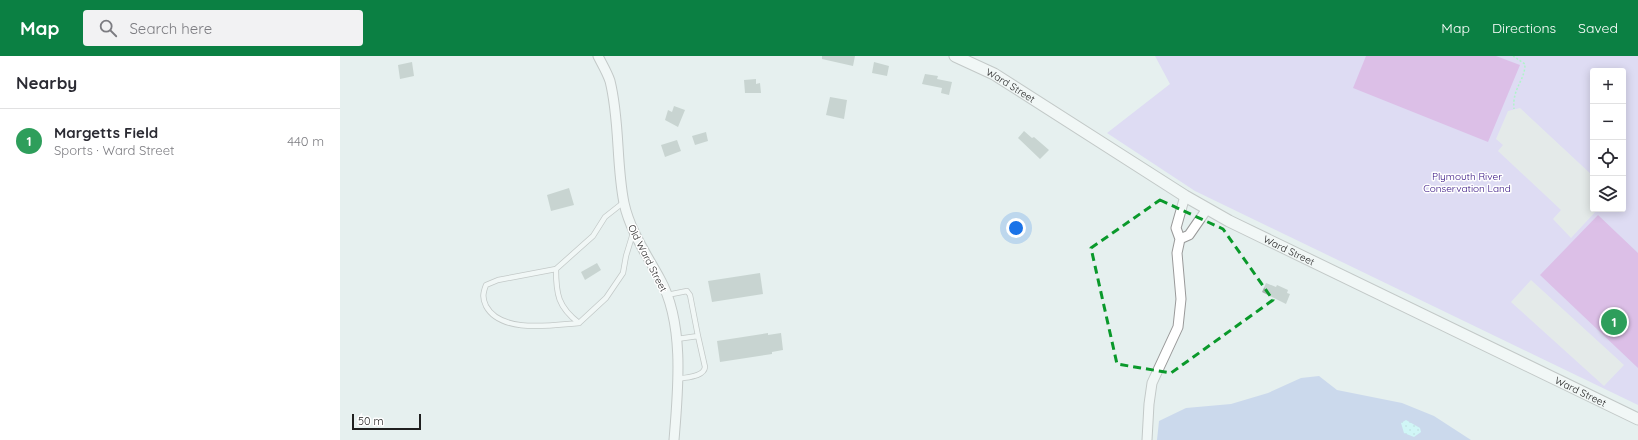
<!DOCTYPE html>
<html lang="en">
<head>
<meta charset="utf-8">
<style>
	:root { --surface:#fff; --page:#f2f2f3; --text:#2b2b33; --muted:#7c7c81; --line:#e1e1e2; --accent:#0b8043 }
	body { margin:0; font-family:Quicksand,sans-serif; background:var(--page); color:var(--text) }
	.controls { position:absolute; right:12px; top:12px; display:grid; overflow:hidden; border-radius:4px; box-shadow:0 2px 10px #0003 }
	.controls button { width:36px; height:36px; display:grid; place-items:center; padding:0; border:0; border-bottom:1px solid var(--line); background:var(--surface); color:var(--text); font:20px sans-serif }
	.scale { position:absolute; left:12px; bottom:10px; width:69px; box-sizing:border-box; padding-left:4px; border:2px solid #1f1f1f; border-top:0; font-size:11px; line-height:14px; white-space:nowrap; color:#1f1f1f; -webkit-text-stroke:3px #fff; paint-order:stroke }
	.you { position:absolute; left:676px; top:172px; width:14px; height:14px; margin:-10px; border:3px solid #fff; border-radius:50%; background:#1a73e8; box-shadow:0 0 0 6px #1a73e833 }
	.badge { display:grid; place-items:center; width:26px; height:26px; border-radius:50%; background:var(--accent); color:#fff; font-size:13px; font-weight:700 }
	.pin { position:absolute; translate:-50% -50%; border:2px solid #fff; box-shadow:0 1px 4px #0006 }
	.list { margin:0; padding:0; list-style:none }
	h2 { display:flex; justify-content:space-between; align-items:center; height:52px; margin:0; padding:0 16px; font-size:17px }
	h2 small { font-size:13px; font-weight:400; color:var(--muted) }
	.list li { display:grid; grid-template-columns:26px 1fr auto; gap:12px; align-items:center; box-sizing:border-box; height:64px; padding:0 16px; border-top:1px solid var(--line) }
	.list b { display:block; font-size:15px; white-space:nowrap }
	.list p { margin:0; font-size:13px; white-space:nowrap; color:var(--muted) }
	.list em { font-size:13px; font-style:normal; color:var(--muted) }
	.icon { flex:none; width:22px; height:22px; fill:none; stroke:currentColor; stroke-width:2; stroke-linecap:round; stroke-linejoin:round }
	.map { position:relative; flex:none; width:1298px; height:384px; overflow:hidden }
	header { display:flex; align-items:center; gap:24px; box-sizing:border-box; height:56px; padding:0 20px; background:var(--accent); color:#fff }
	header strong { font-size:19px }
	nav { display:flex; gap:22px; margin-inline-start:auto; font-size:14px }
	.search { width:280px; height:36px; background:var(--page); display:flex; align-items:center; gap:10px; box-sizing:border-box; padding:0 14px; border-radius:4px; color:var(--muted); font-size:15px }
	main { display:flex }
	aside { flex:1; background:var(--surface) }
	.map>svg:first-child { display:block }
	.grass { fill:#acbce9 }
	.sand { fill:url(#sand-dots) }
	.park { fill:#d4c3f9; fill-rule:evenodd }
	.pitch { fill:#d084de }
	.parking { fill:#e3e3e3 }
	.building { fill:#a5b2ad }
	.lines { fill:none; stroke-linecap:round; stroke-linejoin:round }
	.service-casing { stroke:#999; stroke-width:6 }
	.minor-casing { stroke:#999; stroke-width:11 }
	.tertiary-casing { stroke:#999; stroke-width:13 }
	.path { stroke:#6ef99c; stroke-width:1.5; stroke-dasharray:2 2; stroke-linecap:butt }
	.service { stroke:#fff; stroke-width:4.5 }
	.minor { stroke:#fff; stroke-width:9 }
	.tertiary { stroke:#fff; stroke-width:11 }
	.marked { fill:none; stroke:#0a992b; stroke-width:3; stroke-dasharray:8 5; stroke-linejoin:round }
	.labels { text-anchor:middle; stroke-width:3; stroke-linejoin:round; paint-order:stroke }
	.street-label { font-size:10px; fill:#1f1f1f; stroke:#fff }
	.park-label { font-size:10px; fill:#300c7e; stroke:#fff }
</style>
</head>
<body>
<header>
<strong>Map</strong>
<div class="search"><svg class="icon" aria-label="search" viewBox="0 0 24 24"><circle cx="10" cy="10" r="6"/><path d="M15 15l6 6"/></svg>Search here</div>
<nav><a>Map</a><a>Directions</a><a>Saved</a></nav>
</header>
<main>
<aside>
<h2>Nearby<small></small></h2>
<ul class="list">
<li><span class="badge" style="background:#2e9e5b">1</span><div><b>Margetts Field</b><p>Sports · Ward Street</p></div><em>440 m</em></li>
</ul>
</aside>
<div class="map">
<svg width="1298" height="384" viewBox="0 0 1298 384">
	<defs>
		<pattern id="sand-dots" width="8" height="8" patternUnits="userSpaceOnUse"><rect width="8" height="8" fill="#b5fdff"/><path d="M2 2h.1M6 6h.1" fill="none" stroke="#9bd8da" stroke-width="1.8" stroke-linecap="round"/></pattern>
	</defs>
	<rect width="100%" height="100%" fill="#e6f0ef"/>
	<path class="grass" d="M979,320L997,334L1062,347L1094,360L1131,384H817L819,365L846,352L891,348L928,337L961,322Z"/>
	<path class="sand" d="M1066,364L1080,372L1081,376L1074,381L1064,377L1061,367Z"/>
	<path class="park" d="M815,0H1298V349L855,135L767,77L830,28ZM1253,15H1283V153H1253Z"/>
	<path class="pitch" d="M1026,0H1156L1180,9L1148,86L1013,32Z
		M1258,159L1298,197V312L1200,219Z"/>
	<path class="parking" d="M1180,52L1253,120V153H1258L1231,182L1213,163L1221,154L1158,95L1163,89L1156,83L1168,55Z
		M1191,224L1284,309L1264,330L1171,246Z"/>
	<path class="building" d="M482,0H515L513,10L482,3Z
		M72,6L74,20L60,23L58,9Z
		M534,6L549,10L547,20L532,17Z
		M585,18L598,20L597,23L612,26L609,39L601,37L602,32L582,28Z
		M416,23V28L420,27L421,37H405L404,24Z
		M490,41L507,44L504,63L486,59Z
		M334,50L345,54L338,71L325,64L328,54L332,56Z
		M684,75L692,82L694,81L709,94L700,103L678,82Z
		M366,76L368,85L355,89L352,80Z
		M337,84L341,95L325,101L321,89Z
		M229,132L234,149L211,155L207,139Z
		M257,207L261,214L245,224L241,216Z
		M420,217L423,238L372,246L368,225Z
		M926,227L936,231L937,229L948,234L947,237L950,238L946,248L922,236Z
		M428,277V279L441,277L443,294L432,296V298L380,306L377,285Z"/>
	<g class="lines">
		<defs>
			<path id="service" d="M284,146L265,161L253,180L216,213C216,238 218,251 239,267L266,242L283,217L286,200L293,177
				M216,213L158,224L146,229C143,237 142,242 146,250C161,278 212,269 239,267
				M327,239L347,235L350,239L358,280
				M337,283L358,280L365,311C364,321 346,321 338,323"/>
			<path id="minor" d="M258,0C262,8 267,16 270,25C280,65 276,107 284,147C290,175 307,199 320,223C345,268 338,335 334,384
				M840,183L849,179L867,153
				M807,384L809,348L812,327L838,271L841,243L837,197L840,183L836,172L845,140"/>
			<g id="tertiary">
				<path id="s1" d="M615,0L654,18L845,140L889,165L1298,363"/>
			</g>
		</defs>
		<use href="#service" class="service-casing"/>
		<use href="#minor" class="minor-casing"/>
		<use href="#tertiary" class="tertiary-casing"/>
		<path class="path" d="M1173,0L1185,8C1185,25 1172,32 1174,53"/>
		<use href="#service" class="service"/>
		<use href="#minor" class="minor"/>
		<use href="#tertiary" class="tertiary"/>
	</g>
	<path d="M0 0H1298V384H0ZM820,144L883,173L933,244L831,317L777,308L751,192Z" fill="#e6f0ef" fill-opacity=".55" fill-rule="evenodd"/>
	<path class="marked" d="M820,144L883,173L933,244L831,317L777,308L751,192Z"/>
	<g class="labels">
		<g class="street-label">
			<text dy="4" stroke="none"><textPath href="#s1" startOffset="63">Ward Street</textPath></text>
			<text dy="4" stroke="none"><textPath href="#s1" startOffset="387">Ward Street</textPath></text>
			<text transform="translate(308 202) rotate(63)" y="4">Old Ward Street</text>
			<text dy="4" stroke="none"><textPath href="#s1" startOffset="711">Ward Street</textPath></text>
		</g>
		<g class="park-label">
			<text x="1127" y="124">Plymouth River<tspan x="1127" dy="12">Conservation Land</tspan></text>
		</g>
	</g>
</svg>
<div class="controls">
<button>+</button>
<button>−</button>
<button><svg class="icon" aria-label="locate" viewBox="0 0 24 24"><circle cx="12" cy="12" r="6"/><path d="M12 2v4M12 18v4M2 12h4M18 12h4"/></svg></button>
<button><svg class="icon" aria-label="layers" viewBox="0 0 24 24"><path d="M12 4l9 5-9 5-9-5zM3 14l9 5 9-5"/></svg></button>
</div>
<div class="scale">50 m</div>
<div class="you"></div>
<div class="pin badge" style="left:1274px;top:266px;background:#2e9e5b">1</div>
</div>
</main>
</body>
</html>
